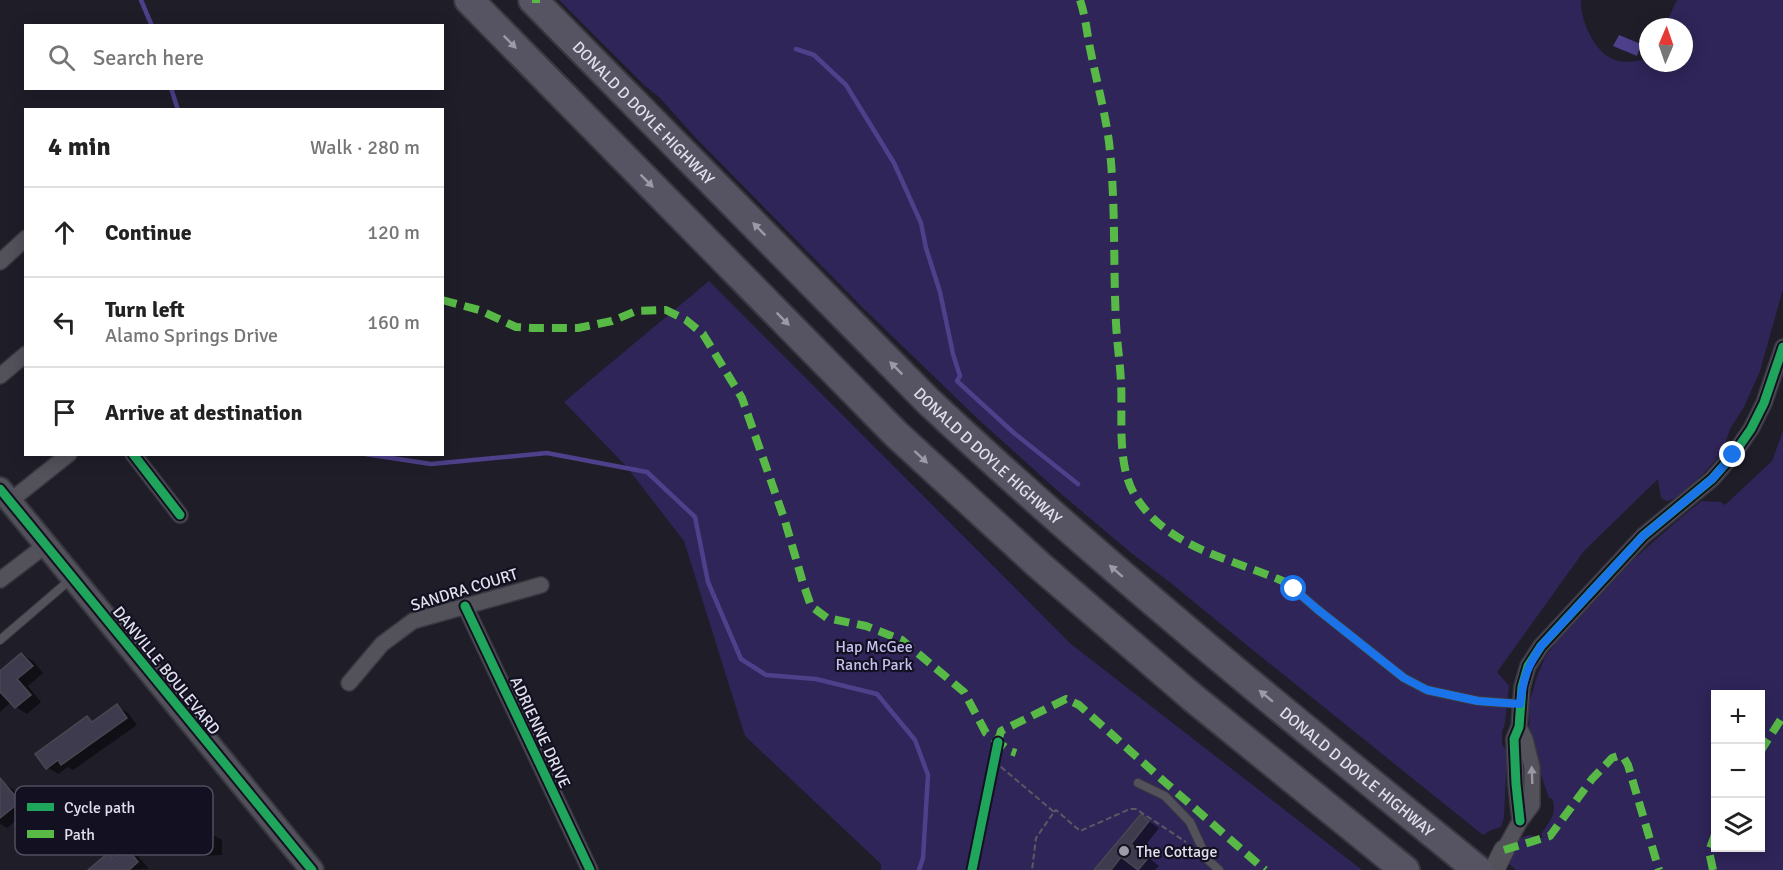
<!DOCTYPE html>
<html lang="en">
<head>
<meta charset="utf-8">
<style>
	:root { --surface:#fff; --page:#f6f6f6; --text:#222; --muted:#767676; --line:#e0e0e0 }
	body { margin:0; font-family:Signika,sans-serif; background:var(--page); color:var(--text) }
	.controls { position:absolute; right:18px; bottom:18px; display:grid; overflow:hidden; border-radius:0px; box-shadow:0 3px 15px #0003 }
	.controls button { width:54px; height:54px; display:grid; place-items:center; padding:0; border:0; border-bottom:2px solid var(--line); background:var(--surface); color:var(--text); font:30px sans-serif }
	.compass { position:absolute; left:1639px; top:18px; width:54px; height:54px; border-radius:50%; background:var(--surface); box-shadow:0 3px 15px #0003; rotate:2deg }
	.stop { position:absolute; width:18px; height:18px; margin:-14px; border:4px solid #1a73e8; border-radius:50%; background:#fff }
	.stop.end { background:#1a73e8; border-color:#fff; box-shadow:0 2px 6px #0008 }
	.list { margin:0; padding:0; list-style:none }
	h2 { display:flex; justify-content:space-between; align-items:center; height:78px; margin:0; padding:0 24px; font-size:26px }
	h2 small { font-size:20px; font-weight:400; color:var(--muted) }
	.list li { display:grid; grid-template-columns:39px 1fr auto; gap:18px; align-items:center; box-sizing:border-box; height:90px; padding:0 24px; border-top:2px solid var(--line) }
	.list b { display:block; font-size:22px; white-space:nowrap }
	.list p { margin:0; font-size:20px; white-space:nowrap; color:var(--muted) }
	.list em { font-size:20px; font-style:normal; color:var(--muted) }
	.icon { flex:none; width:33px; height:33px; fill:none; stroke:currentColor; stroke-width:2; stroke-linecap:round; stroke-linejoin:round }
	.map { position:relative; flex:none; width:1783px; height:870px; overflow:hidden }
	.search { position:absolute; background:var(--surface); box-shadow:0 3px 15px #0003; left:24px; top:24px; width:420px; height:66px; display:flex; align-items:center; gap:15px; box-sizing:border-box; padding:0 21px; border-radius:0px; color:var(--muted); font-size:22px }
	.panel { position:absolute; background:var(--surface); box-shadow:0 3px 15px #0003; left:24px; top:108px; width:420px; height:348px; border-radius:0px }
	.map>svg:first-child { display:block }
	.green { fill:#2f2559; fill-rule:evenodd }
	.water { fill:#4e408a }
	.shadow { fill:#0007 }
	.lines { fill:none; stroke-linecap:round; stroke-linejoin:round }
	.stream { stroke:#4e408a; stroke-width:4.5 }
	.building { fill:#3f3b4e; stroke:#484751; stroke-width:1.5 }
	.service-casing { stroke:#393840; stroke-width:10 }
	.minor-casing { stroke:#393840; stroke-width:18 }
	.tertiary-casing { stroke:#393840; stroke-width:22 }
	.secondary-casing { stroke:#393840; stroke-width:26 }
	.motorway-casing { stroke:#393840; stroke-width:32 }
	.path { stroke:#5a5962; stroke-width:2; stroke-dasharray:6 3; stroke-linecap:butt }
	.service { stroke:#53525b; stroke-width:8 }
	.minor { stroke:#53525b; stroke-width:15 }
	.tertiary { stroke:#53525b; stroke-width:20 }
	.secondary { stroke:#52515a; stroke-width:22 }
	.motorway { stroke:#565462; stroke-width:28 }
	.quiet { stroke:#58b947; stroke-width:8; stroke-dasharray:15 8; stroke-linecap:butt }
	.cycleway-casing { stroke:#131022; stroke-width:13 }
	.cycleway { stroke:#20a55d; stroke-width:9 }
	.oneway { fill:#9b9aa7 }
	.oneway2 { fill:#9a98a4 }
	.route { stroke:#1a73e8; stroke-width:8 }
	.poi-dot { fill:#9c9ba7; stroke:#131022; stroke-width:2 }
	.labels { text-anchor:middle; stroke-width:4.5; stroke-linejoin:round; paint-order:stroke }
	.street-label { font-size:16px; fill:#e0dfec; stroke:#131022 }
	.park-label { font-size:16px; fill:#c4c0ed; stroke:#131022 }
	.poi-label { font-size:16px; fill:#e0dfec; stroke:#131022; text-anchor:start }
	.key { fill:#131022; stroke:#504e5f; stroke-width:1.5 }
	.key-label { font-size:16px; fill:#e0dfec }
</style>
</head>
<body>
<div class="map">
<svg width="1783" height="870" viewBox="0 0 1783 870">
	<rect width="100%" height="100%" fill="#1f1d28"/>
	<path class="green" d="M559,0H1581C1580,21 1596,57 1619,61C1628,63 1639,60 1648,60V63H1684V27H1664L1677,0H1783V289L1760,371L1744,407L1730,429L1722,453L1703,474L1676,498L1667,501L1662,499L1660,493L1658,479L1584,551L1497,672L1509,686L1505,723L1502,732V744L1507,752L1504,817L1501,827L1491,830L1483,835L1249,647L1172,584L1130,552L1059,492L979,420L863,308L695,137L659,97L644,85Z
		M709,281L1071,644L1362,870H881V864L745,736L684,541L626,466L564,402Z
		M1783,431V870H1516L1506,861L1518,839L1529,835L1543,838L1541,834C1549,822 1558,813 1552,799L1549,798L1530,744L1529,704L1538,673L1546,656L1557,641L1635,558L1685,514L1702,501L1721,502L1725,505L1772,461ZM1716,694H1760V848H1716Z"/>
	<path class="water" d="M1619,35L1641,44L1637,56L1613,46Z"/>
	<path class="shadow" d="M21,654L33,661L43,673L28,686L41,702L27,714L16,707L11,702L0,712V673Z
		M117,706L128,713L137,725L73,770L68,767L58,774L47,767L87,718L95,722Z
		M0,781L17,792L30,809L7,828L0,824Z
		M198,809L210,816V833L222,840V855L202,856L193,851H170L158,844Z
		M1142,816L1159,828L1141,851L1159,866L1155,870H1096Z
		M126,849L137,855L149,869L90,870L108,855L114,858Z"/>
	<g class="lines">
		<path class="stream" d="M141,0L152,26
			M796,49L814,55L846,85L894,163L921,223L926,248L940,292L953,354L960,376L957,381L1014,433L1078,484
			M171,88L178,110
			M365,454L431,464L547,453L647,472L695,517L708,582L741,659L766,675L816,679L877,694L915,740L928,775L923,858L919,870"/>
	</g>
	<path class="building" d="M21,653L33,666L17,679L31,695L15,708L0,692V671Z
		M117,704L127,718L61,765L58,760L46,769L35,754L87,716L92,722Z
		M0,778L20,802L0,818Z
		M1141,814L1149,821L1131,844L1148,858L1138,870L1121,857L1111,870H1094Z
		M126,847L138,862L129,870H88L108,853L112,858Z"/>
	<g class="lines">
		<defs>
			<path id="service" d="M1294,589L1317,609L1404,678L1427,690L1478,701L1519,704
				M0,640L71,579
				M1138,783L1165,796L1190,822L1207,859L1219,870"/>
			<path id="minor" d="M0,262L26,238
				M0,376L26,354
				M133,454L180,515
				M10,501L69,454
				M0,580L46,545
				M465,606L590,870
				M349,683L382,644L413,621L541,585
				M1520,821L1516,784L1514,739L1519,727L1522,687L1528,666L1541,646L1643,536L1712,479L1733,455L1751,429L1764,403L1783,347
				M1504,850L1520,821L1532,805V767L1525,739L1519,727"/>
			<path id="tertiary" d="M1494,870L1504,850"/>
			<path id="secondary" d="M0,489L312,870"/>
			<g id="motorway">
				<path d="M469,0L896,434L1040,566L1192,697L1405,870"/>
				<path id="s1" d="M533,0L928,401C1104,566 1291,718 1478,870"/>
			</g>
		</defs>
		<use href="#service" class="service-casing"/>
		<use href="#minor" class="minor-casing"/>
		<use href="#tertiary" class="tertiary-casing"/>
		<use href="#secondary" class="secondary-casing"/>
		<use href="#motorway" class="motorway-casing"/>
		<path class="path" d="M994,761L1054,812L1036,838L1032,870
			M1054,812L1056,810L1080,831L1130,809H1136L1186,842"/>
		<use href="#service" class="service"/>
		<use href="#minor" class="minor"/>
		<use href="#tertiary" class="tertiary"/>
		<use href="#secondary" class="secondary"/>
		<use href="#motorway" class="motorway"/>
		<path class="quiet" d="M536,0V3
			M1080,0C1086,18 1087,35 1091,53C1097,83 1105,112 1109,142C1116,202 1113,263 1116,323C1117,343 1120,362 1121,382C1123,418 1116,466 1136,497C1167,547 1228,558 1278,579L1287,583L1294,589
			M442,300L479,310L516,327L532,328H578L612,321L636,311L666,310L686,320L703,334L742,398L785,521L803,583L811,606L827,618L866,626L902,640L964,692L986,733L1010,751L1016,753
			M998,742L1001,731L1066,699L1079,705L1166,783L1265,870
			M1760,752L1783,716
			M1504,850L1550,836L1592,779L1612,758L1618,756L1624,758L1628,765L1659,870
			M1713,870L1709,851L1716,832"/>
		<defs>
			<path id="cycleway" d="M133,454L180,515
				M0,489L312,870
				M465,606L590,870
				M1520,821L1516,784L1514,739L1519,727L1522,687L1528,666L1541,646L1643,536L1712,479L1733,455L1751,429L1764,403L1783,347
				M972,870L998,742"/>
		</defs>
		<use href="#cycleway" class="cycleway-casing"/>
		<use href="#cycleway" class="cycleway"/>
	</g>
	<defs><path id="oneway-solid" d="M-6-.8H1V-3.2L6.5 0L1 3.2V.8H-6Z" transform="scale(1.5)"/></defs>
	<g class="oneway">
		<use href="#oneway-solid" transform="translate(510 42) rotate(45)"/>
		<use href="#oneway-solid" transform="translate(647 181) rotate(45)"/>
		<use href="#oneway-solid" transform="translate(759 229) rotate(-135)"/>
		<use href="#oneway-solid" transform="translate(783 319) rotate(45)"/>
		<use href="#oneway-solid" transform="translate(896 368) rotate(-135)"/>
		<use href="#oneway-solid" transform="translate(921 457) rotate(43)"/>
		<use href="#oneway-solid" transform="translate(1116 571) rotate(-139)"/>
		<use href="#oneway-solid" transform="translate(1266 696) rotate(-141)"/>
	</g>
	<use class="oneway2" href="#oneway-solid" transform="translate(1532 775) rotate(-92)"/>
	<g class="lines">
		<path class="route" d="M1294,589L1317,609L1404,678L1427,690L1478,701L1520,704C1523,679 1527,667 1541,646L1643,536L1712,479L1733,455"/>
	</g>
	<circle class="poi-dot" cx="1124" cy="851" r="6"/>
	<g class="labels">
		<g class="street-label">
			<text dy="6" stroke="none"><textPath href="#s1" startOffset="158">DONALD D DOYLE HIGHWAY</textPath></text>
			<text dy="6" stroke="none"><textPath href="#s1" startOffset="644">DONALD D DOYLE HIGHWAY</textPath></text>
			<text transform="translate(464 589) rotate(-17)" y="6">SANDRA COURT</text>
			<text transform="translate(167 670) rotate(51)" y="6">DANVILLE BOULEVARD</text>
			<text transform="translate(541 732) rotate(65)" y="6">ADRIENNE DRIVE</text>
			<text dy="6" stroke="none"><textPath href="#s1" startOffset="1130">DONALD D DOYLE HIGHWAY</textPath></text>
		</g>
		<g class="park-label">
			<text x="874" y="652">Hap McGee<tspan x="874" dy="18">Ranch Park</tspan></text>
		</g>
		<g class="poi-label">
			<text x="1136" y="857">The Cottage</text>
		</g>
	</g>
	<rect x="15" y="786" width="198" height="69" rx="9" class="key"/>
	<rect x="27" y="803" width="27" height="8" fill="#20a55d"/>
	<rect x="27" y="830" width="27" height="8" fill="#58b947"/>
	<g class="key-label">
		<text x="64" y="813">Cycle path</text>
		<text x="64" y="840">Path</text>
	</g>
</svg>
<div class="controls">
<button>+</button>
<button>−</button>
<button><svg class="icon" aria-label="layers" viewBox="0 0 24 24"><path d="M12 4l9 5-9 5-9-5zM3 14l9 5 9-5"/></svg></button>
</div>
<svg class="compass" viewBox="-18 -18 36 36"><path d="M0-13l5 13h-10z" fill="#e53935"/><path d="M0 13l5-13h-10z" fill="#767676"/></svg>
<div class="stop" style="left:1294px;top:589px"></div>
<div class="stop end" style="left:1733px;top:455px"></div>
<div class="search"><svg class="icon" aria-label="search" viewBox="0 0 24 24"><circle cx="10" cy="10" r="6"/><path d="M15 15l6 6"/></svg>Search here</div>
<section class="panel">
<h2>4 min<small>Walk · 280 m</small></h2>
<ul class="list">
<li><svg class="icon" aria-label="ahead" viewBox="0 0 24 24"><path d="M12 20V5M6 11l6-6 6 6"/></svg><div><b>Continue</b></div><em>120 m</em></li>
<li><svg class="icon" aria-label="left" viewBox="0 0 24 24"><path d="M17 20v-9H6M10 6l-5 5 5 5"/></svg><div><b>Turn left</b><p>Alamo Springs Drive</p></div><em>160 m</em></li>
<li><svg class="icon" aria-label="arrive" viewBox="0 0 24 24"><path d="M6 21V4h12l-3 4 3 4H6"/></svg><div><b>Arrive at destination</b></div></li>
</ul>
</section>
</div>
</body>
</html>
